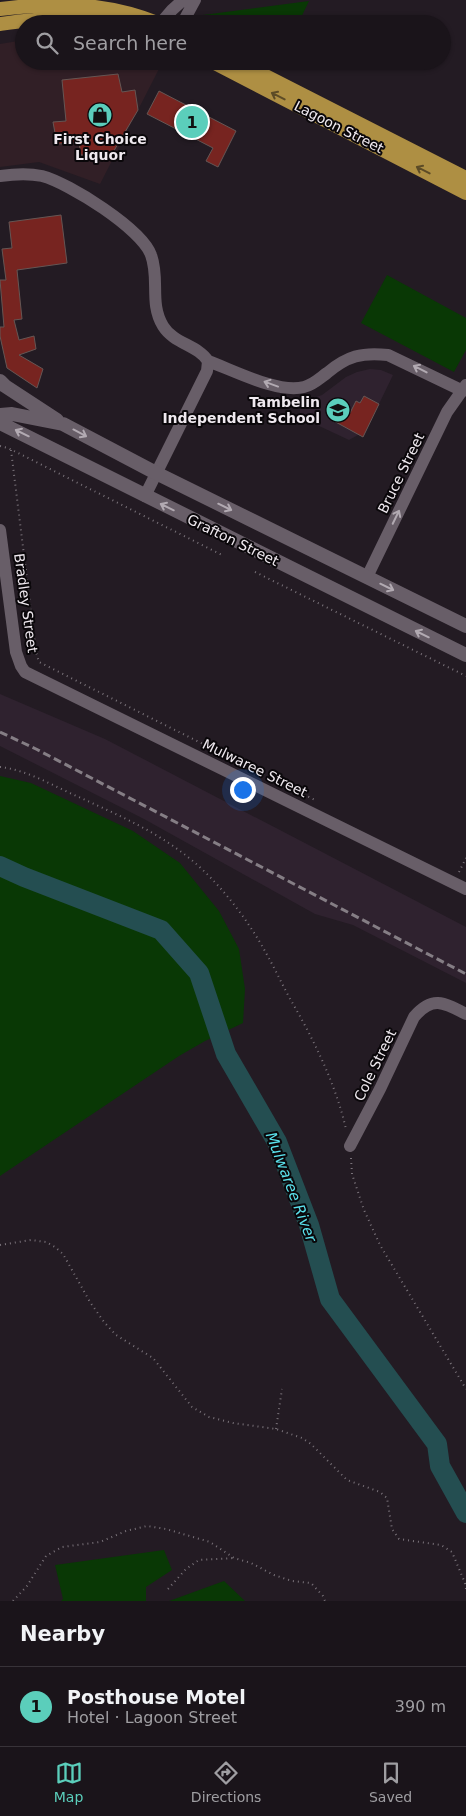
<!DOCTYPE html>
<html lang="en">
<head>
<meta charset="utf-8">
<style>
	:root { --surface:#1a141a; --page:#231d23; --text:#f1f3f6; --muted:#9f9ea2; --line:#383339; --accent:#5bcebb }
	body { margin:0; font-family:"DejaVu Sans",sans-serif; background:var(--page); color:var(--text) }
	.you { position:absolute; left:242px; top:789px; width:18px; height:18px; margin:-12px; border:4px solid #fff; border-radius:50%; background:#1a73e8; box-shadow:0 0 0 8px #1a73e833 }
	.badge { display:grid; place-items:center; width:32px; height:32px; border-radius:50%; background:var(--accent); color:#111; font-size:16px; font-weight:700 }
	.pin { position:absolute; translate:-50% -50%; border:2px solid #fff; box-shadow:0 1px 5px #0006 }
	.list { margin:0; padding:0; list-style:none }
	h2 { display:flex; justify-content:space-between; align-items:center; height:65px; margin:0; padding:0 20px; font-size:21px }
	h2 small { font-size:16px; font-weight:400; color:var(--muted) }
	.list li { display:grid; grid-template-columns:32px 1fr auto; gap:15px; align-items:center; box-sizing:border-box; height:80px; padding:0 20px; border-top:1px solid var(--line) }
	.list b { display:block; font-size:19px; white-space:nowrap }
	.list p { margin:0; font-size:16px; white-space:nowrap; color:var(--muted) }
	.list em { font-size:16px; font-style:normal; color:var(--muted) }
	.icon { flex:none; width:28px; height:28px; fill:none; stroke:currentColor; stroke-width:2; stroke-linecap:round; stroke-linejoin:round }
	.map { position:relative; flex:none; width:466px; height:1601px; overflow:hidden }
	.search { position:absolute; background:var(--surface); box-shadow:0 1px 4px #0004; left:15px; right:15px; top:15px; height:55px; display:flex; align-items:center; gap:12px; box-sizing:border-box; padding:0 18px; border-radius:28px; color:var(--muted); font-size:19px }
	.sheet { height:145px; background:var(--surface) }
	nav { display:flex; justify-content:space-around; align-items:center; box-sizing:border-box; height:70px; border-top:1px solid var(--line); background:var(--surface); font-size:14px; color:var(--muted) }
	nav a { display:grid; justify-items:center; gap:2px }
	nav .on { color:var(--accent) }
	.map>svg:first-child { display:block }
	.commercial { fill:#311f26 }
	.built { fill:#2f222f }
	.green { fill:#093805 }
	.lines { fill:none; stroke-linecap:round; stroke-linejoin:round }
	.river { stroke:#244e51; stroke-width:20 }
	.building { fill:#772420; stroke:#655654 }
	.path { stroke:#7a737a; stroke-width:2; stroke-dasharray:1 4; stroke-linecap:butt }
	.minor { stroke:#685e68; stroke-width:12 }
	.tertiary { stroke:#685e68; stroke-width:14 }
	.primary { stroke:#ae8f43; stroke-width:14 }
	.rail { stroke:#857e85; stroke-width:3; stroke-dasharray:8 4; stroke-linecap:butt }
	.oneway { stroke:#5c4b26 }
	.oneway2 { stroke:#b2aab2 }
	.labels { text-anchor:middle; stroke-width:4; stroke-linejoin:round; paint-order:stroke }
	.street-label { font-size:14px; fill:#efe9ef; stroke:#0a070a }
	.poi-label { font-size:14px; font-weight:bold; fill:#efe9ef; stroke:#0a070a }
	.water-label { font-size:15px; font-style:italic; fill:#5be2ed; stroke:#0a070a }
</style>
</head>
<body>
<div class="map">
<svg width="466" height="1601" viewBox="0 0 466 1601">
	<rect width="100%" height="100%" fill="#231b23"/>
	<path class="commercial" d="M24,40V61H150L161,65L100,184L39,162L0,167V44Z"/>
	<path class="built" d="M370,369L381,370L393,375L363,437L358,435L349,440L300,417V403L322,395L346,377L357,372Z
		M0,694L105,739L466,927V983L353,925L315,914L144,819L0,746Z"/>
	<path class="green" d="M309,1L298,24H205L200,21L203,15Z
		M387,275L466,318V350L454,372L361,323Z
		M0,776L31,783L133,831L180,863L219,911L239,949L245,989L243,1023L205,1041L179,1056L0,1176Z
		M164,1550L172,1570L146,1587V1601H61L63,1599L55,1565Z
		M224,1581L245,1601H169Z"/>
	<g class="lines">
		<path class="river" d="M0,866L24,877L161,930L199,973L226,1054L277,1142L309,1225L330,1299L437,1444L440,1466L466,1513"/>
	</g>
	<path class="building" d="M118,74L122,92L135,90L138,110L112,154L81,155L79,143L57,144L53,122L66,121L62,80Z
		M159,91L236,131L218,167L206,161L213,148L147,114Z
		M61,215L67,263L17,270L22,319L14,320L19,340L34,336L36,349L19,355L43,369L37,388L7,368L0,336V327H4L0,280H6L2,249L12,248L9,222Z
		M364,396L379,404L363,437L332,420L338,406L350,413L356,401L360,403Z"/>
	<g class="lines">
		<path class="path" d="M0,446L8,448L224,556
			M11,450L36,652L39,662L317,801
			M255,572L466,676
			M0,767C28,770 55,787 81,798C116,814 153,830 184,854C216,878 247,918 266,953C274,967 281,982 289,997C313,1038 335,1082 346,1129
			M459,872L466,858
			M351,1158L352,1174L364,1210L380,1245L466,1389
			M0,1245L31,1240L46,1242L55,1247L63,1254L90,1302L104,1322L116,1335L153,1358L192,1407L209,1417L233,1423L276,1429L302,1438L311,1444L347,1480L380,1492L387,1498L392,1529L399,1539L441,1545L452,1552L465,1583L466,1589
			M276,1429L282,1389
			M168,1589L186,1569L199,1560L234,1558
			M13,1601L27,1586L46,1556L62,1547L100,1542L126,1531L147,1526L166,1529L210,1542L234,1558L251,1563L274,1575L292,1581L311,1583L323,1596L325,1601"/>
		<path class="minor" d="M160,24L172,10L183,0
			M182,24L195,0
			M0,176C14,174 28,173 42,176C69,183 142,229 151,255C160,279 149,303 163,326C174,344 198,345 208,361C233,370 278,394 304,387C313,385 320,378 327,373C347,356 362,352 388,355L463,391
			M145,496L205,375L207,371L208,361
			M0,530L16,652L21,666L25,672L466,889
			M367,577L447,412L466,385
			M350,1146L380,1089L414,1017C432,996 443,1002 466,1014"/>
		<path class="tertiary" d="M0,381L5,386L57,420
			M0,415L12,414L63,424L156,473L466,626
			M0,423L466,655"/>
		<path class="primary" d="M0,9C57,2 106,2 160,24
			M0,24C39,19 77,14 116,24
			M211,61L466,193
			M236,61L466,178"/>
		<path class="rail" d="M0,732L36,749L466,974"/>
	</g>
	<defs><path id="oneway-shaft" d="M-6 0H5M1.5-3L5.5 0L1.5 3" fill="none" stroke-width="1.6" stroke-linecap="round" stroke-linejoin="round" transform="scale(1.25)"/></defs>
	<g class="oneway">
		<use href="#oneway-shaft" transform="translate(278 96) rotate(-153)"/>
		<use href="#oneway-shaft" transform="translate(423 170) rotate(-153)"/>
	</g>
	<g class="oneway2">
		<use href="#oneway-shaft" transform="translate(420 369) rotate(-153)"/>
		<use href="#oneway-shaft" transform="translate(271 384) rotate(-160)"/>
		<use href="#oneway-shaft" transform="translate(22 433) rotate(-154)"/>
		<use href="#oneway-shaft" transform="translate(80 433) rotate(28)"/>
		<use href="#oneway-shaft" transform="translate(167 507) rotate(-154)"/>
		<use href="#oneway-shaft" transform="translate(225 507) rotate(26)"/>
		<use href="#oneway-shaft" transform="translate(396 517) rotate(-64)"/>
		<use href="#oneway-shaft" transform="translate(387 587) rotate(26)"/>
		<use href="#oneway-shaft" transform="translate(422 634) rotate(-154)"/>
	</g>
	<defs>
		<symbol id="shop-disc" viewBox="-11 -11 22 22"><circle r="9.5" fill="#5bcebb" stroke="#0a070a"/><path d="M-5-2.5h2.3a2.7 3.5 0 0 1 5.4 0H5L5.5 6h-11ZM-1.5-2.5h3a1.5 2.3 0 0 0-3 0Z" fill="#111"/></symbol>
		<symbol id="school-disc" viewBox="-11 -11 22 22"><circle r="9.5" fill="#5bcebb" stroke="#0a070a"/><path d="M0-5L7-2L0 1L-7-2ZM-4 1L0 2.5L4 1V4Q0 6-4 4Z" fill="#111"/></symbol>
	</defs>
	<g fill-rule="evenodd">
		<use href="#shop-disc" x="86" y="101" width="28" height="28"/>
		<use href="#school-disc" x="324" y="396" width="28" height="28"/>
	</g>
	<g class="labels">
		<g class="street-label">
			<text transform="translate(339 127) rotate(27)" y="5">Lagoon Street</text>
			<text transform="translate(401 473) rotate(-64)" y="5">Bruce Street</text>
			<text transform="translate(233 540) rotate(26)" y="5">Grafton Street</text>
			<text transform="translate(26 603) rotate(82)" y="5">Bradley Street</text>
			<text transform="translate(255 768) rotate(26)" y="5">Mulwaree Street</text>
			<text transform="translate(375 1065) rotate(-64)" y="5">Cole Street</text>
		</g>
		<g class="poi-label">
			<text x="100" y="144">First Choice<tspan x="100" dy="16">Liquor</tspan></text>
			<text x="320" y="407" text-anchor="end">Tambelin<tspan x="320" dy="16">Independent School</tspan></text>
		</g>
		<g class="water-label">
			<text transform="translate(291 1187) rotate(69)" y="5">Mulwaree River</text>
		</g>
	</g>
</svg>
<div class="you"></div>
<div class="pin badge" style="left:192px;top:122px">1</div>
<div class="search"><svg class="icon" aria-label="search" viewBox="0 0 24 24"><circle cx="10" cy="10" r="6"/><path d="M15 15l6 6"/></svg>Search here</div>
</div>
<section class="sheet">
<h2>Nearby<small></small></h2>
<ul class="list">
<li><span class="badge">1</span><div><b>Posthouse Motel</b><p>Hotel · Lagoon Street</p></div><em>390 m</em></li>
</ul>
</section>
<nav>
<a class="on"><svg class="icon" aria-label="map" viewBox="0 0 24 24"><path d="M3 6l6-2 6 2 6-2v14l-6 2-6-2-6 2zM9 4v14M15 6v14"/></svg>Map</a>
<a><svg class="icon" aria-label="directions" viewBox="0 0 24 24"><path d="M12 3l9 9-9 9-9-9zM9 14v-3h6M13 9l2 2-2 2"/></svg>Directions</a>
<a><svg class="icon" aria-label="saved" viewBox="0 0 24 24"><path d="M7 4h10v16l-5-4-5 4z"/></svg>Saved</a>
</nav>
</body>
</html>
